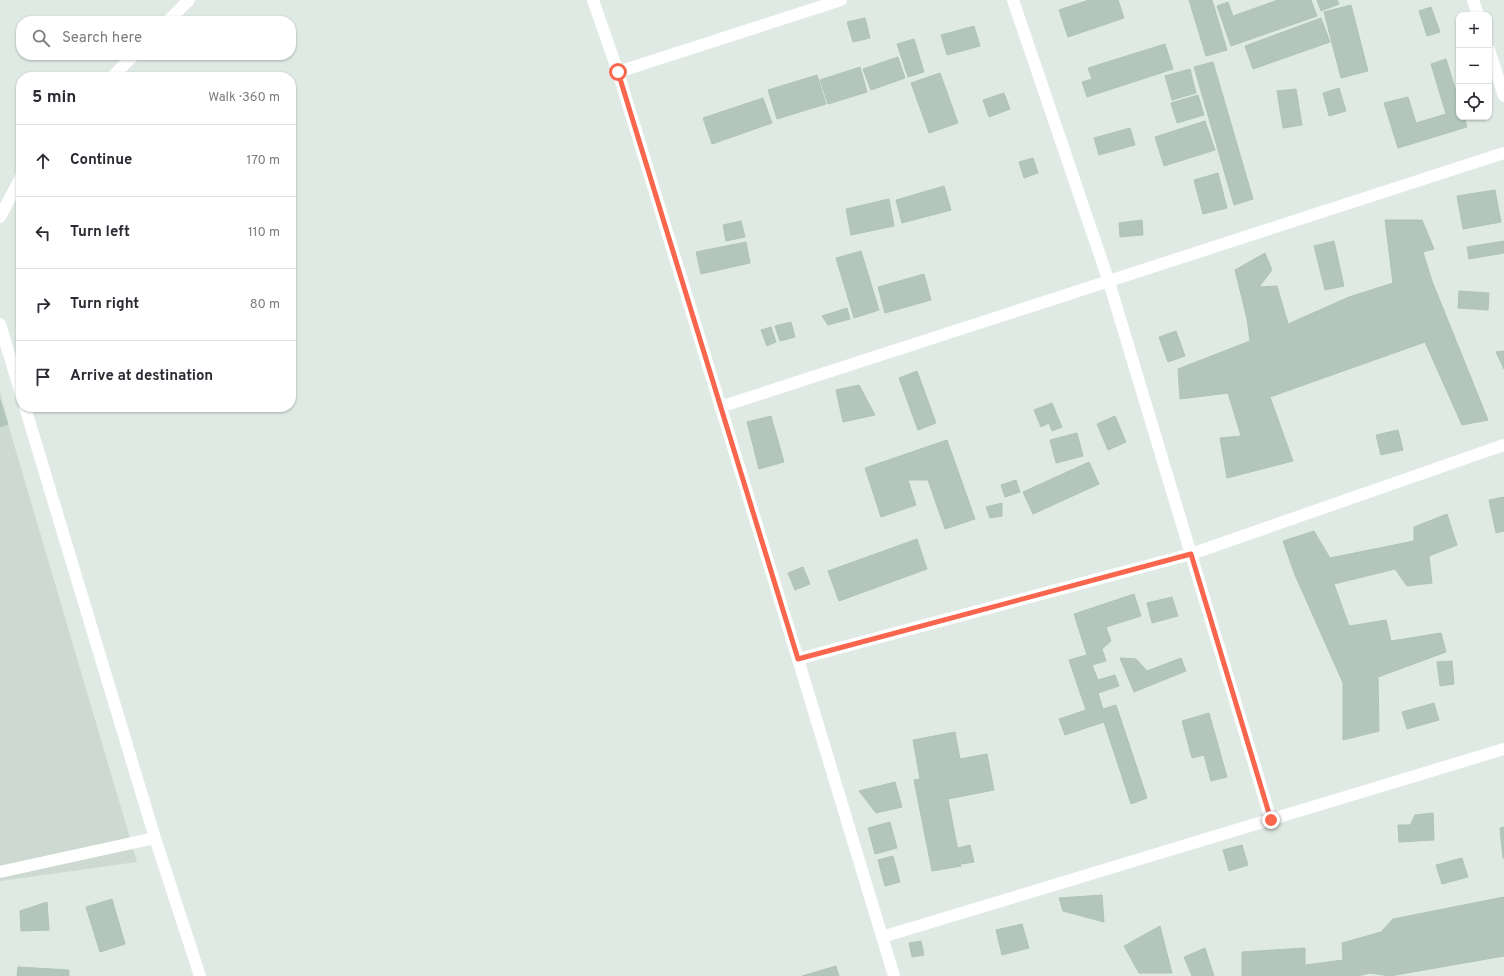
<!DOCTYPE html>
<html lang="en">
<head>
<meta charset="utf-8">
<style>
	:root { --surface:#fff; --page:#f7f7f7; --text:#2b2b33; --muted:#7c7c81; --line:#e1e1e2 }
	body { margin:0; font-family:Overpass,sans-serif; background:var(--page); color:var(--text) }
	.controls { position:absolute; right:12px; top:12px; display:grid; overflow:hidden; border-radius:8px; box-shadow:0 1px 3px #0004 }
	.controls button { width:36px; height:36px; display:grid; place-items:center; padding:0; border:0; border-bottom:1px solid var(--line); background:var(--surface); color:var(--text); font:20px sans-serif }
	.stop { position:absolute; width:12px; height:12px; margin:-9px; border:3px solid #f9654d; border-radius:50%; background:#fff }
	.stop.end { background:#f9654d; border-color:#fff; box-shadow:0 1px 4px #0008 }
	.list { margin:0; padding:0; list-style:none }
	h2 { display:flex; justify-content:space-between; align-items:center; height:52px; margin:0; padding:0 16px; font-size:17px }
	h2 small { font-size:13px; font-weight:400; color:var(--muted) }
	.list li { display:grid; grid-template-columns:26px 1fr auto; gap:12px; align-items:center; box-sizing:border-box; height:72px; padding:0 16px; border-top:1px solid var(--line) }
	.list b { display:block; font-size:15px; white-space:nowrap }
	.list em { font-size:13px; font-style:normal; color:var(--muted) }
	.icon { flex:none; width:22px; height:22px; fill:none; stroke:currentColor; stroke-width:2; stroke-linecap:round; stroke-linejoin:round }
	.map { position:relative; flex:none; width:1504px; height:976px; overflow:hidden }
	.search { position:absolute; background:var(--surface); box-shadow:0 1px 3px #0004; left:16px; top:16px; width:280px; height:44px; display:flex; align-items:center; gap:10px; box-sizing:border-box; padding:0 14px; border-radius:16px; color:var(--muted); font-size:15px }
	.panel { position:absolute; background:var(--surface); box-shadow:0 1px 3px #0004; left:16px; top:72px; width:280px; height:340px; border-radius:16px }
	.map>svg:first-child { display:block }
	.built { fill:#ccdad2 }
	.building { fill:#b3c5bc; stroke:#b0c4ba }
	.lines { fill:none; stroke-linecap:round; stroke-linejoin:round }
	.street { stroke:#fff; stroke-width:12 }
	.route { stroke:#f9654d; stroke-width:5 }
</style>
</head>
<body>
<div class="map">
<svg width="1504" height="976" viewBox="0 0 1504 976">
	<rect width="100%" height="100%" fill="#deeae3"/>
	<path class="built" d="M0,391L8,424L137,862L0,881Z"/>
	<path class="building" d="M1089,0H1118L1124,18L1068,37L1059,10Z
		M1189,0H1212L1227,50L1206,56Z
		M1278,0H1311L1317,16L1231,46L1217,6L1228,2L1233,16Z
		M1317,0H1337L1339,4L1321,11Z
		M1351,5L1368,71L1341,78L1324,12Z
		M1431,7L1440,32L1427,36L1419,11Z
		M865,18L870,38L853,42L847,22Z
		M1321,18L1330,42L1253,69L1245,46Z
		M974,26L980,46L947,55L941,35Z
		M914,39L924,72L908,77L897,44Z
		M1165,44L1173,69L1087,97L1082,82L1092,79L1088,68Z
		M898,57L905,78L871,90L863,69Z
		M1446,59L1459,101V117H1464L1467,127L1398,148L1384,103L1408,97L1416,123L1446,114L1431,64Z
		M1213,62L1253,199L1234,205L1194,67Z
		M860,67L867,92L828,104L820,80Z
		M1190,69L1196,93L1172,100L1165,76Z
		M940,73L958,123L929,133L911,83Z
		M817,75L826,104L777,119L768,90Z
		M1339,88L1346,111L1329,116L1323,93Z
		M1296,89L1302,125L1283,128L1277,91Z
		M1004,93L1010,109L989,117L983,100Z
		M1198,95L1204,115L1177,123L1171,103Z
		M763,98L772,123L712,144L703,118Z
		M1205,121L1215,150L1164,166L1155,137Z
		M1130,128L1135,145L1099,155L1094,138Z
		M1033,158L1038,173L1024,178L1019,162Z
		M1218,173L1227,208L1203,214L1194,180Z
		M944,186L951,210L902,223L896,200Z
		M1495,190L1501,222L1463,229L1457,196Z
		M889,199L894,226L851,235L846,209Z
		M1142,220L1143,235L1120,237L1119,223Z
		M1385,220H1422L1434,249L1423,252L1432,281L1488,420L1462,425L1425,342L1270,397L1293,461L1227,478L1220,438L1241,436L1228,393L1180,399L1178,369L1250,341L1247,319L1235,270L1265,253L1272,270L1259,287L1277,286L1288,324L1349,297L1393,283Z
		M741,221L745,237L726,241L723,225Z
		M1334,241L1344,286L1325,290L1314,246Z
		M1504,241V253L1469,259L1467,247Z
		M746,242L750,263L701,274L696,252Z
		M861,251L879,310L854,318L836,258Z
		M924,274L931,300L885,313L878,287Z
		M1459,291L1489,293L1488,310L1458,308Z
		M847,308L850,319L828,325L822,316Z
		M791,322L795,337L780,341L775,326Z
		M771,327L776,342L767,346L761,330Z
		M1176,331L1185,356L1168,362L1159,337Z
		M1504,351V369L1496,352Z
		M917,371L936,423L918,430L899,378Z
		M859,385L875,415L843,422L836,390Z
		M0,400L8,424L0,427Z
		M1052,403L1062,427L1052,431L1049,423L1041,427L1034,410Z
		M771,416L784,462L759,469L747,422Z
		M1115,416L1126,442L1108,450L1097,424Z
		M1398,430L1403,450L1381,455L1376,435Z
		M1077,433L1083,456L1056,463L1050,440Z
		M947,440L975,519L945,529L928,480H908L916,505L881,517L865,468Z
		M1089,462L1099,484L1033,514L1023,492Z
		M1016,480L1020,492L1005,497L1001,485Z
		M1504,497V531L1496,533L1489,500Z
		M1002,503V516L990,518L986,507Z
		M1447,514L1457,545L1429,556L1432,583L1407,586L1395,569L1334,584L1349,626L1386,620L1391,641L1441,633L1446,652L1378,677L1379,731L1343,740V683L1295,575L1283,541L1314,531L1330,558L1414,541V527Z
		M917,539L927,569L839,601L828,571Z
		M803,567L810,584L795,590L788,573Z
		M1134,594L1141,616L1106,627L1111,641L1102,649L1106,661L1092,665L1098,680L1115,675L1119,686L1098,693L1103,709L1116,705L1147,798L1131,804L1104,722L1065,735L1059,719L1086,710L1069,660L1087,655L1074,614Z
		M1172,597L1178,616L1152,623L1147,603Z
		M1120,658L1136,659L1147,671L1181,658L1186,671L1134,692Z
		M1452,661L1454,684L1440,686L1437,662Z
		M1434,703L1439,720L1407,729L1402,712Z
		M1209,713L1227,777L1211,781L1204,755L1192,758L1182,721Z
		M955,732L960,759L987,754L994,790L948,799L961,866L932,871L914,780L920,779L913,740Z
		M895,782L902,807L876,813L859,791Z
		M1433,813L1434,840L1399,842L1398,825H1410L1415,815Z
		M890,822L897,848L875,854L868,828Z
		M1504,827V858H1503L1500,828Z
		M970,845L974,862L962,864L958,848Z
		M1242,845L1248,865L1229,871L1223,850Z
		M893,856L900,882L885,886L878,860Z
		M1462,858L1468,877L1442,884L1436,865Z
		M1102,895L1104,922L1063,911L1059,898Z
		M1504,897V956L1390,976L1370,973L1357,976H1242V952L1305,948V965L1343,960L1342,943L1381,932L1393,919Z
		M112,899L125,944L100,952L86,907Z
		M47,902L49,930L21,931L20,911Z
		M1022,924L1029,948L1002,955L996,930Z
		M1160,926L1172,973H1139L1124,946Z
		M921,941L924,955L912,957L909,943Z
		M1205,948L1214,976H1192L1184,957Z
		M836,966L839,976H802Z
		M18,967L69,970V976H17Z"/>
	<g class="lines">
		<path class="street" d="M593,0L618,72L798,659L894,976
			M1013,0L1109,282L1271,820
			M1473,0L1478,15
			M168,21L189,0
			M1489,50L1504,96
			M618,72L841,0
			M112,77L134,55
			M0,217L21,177
			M0,324L21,394
			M25,407L155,838L200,976
			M720,407L1504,153
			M798,659L1191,554L1504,445
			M0,872L155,838
			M882,937L1504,749"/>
	</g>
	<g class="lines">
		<path class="route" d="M618,72L798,659L1191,554L1271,820"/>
	</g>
</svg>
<div class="controls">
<button>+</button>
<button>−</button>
<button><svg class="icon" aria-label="locate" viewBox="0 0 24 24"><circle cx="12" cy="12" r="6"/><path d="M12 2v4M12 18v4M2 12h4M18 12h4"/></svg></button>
</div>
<div class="stop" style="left:618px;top:72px"></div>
<div class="stop end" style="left:1271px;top:820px"></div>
<div class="search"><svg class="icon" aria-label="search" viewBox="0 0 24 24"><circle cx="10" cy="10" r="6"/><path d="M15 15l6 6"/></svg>Search here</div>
<section class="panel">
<h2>5 min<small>Walk · 360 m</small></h2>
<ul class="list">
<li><svg class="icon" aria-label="ahead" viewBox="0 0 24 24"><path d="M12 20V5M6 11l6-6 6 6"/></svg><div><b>Continue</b></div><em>170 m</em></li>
<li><svg class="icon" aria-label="left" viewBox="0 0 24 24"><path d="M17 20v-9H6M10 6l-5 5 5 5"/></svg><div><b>Turn left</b></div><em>110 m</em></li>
<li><svg class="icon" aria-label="right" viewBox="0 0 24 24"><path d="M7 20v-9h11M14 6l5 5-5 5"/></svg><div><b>Turn right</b></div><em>80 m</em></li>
<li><svg class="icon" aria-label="arrive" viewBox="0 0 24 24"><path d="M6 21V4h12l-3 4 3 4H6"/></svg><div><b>Arrive at destination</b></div></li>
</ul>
</section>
</div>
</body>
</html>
